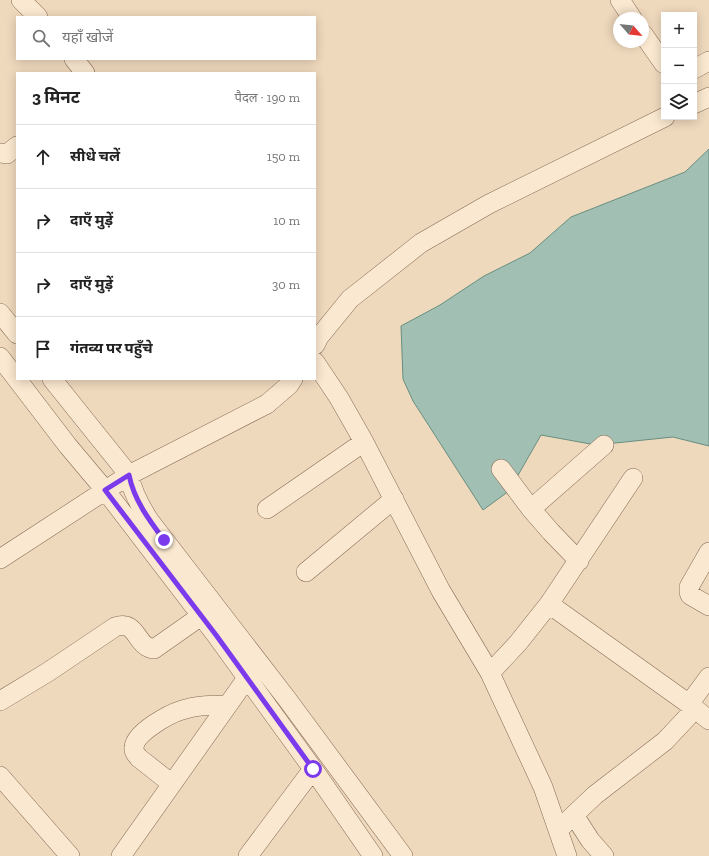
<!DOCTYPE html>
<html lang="hi">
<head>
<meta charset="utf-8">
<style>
	:root { --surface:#fff; --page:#f2f2f2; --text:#222; --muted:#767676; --line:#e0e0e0 }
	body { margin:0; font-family:"Zilla Slab","Noto Sans Devanagari",serif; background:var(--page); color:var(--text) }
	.controls { position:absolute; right:12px; top:12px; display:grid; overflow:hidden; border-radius:0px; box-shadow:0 2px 10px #0003 }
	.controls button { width:36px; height:36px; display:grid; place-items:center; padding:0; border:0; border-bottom:1px solid var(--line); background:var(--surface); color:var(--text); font:20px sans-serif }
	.compass { position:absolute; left:613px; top:12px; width:36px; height:36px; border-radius:50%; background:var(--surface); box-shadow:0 2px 10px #0003; rotate:117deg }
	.stop { position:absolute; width:12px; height:12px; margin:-9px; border:3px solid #7c3aed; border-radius:50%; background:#fff }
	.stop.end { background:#7c3aed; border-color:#fff; box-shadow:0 1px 4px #0008 }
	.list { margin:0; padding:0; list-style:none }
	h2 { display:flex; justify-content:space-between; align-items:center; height:52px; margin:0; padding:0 16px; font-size:17px }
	h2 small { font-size:13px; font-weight:400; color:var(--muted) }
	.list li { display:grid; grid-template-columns:26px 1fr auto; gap:12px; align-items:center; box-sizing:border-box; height:64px; padding:0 16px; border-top:1px solid var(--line) }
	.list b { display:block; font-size:15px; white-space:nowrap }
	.list em { font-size:13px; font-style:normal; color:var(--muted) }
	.icon { flex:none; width:22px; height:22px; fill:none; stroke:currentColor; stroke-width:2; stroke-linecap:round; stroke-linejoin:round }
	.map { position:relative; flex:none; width:709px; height:856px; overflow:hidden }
	.search { position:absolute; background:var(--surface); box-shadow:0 2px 10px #0003; left:16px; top:16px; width:300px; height:44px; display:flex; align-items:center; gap:10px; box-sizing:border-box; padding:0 14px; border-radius:0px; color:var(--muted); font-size:15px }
	.panel { position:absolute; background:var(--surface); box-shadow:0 2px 10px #0003; left:16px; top:72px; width:300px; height:308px; border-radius:0px }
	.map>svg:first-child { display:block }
	.water { fill:#a1c0b3; stroke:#688e7f }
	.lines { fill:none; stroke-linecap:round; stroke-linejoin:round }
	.minor-casing { stroke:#876955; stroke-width:20 }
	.minor { stroke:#fae8d0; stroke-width:19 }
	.route { stroke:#7c3aed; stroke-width:5 }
</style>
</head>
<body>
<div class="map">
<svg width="709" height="856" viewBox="0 0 709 856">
	<rect width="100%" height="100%" fill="#efd9bd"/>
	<path class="water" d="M709,149V446L673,437L596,445L541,435L509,491L483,510L413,401L403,379L401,326L440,305L484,276L530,253L571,217L685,172Z"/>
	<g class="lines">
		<defs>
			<path id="minor" d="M21,0L38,17
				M620,0L632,18
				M643,34L664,64
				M74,59L85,73
				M694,69L709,61
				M694,104L709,97
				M0,153L7,154L17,146
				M0,313L17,334
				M315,345L319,337L350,299L421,243L489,204L665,117
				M0,357L68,446L105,490L216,635L313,769L373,856
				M315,362L339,398L364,442L441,591L490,673L543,787L567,856
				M52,379L129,475C132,492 140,506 149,520L287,699L403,856
				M501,469L531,509L551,532L579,561
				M267,509L364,442
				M531,509L604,445
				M709,552L689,587V592L690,595L709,606
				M0,559L129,475L267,404L289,385L293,379
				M306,572L394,499
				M549,604L689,704L709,720
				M490,673L518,643L549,604L633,478
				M0,701L48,672L115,627C138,619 135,647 154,649L201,616
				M689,704L709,677
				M0,776L70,856
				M172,784L139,758C136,754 133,752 134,747C136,732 169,714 182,710C197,705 212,705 228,705
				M574,815L590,840L604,856
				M558,830L595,795L665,741L695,709
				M121,856L247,678
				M248,856L313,769"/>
		</defs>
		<use href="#minor" class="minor-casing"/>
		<use href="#minor" class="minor"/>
	</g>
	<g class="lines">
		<path class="route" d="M164,540C149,520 134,500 129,475L105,490L216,635L313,769"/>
	</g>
</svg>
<div class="controls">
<button>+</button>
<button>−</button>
<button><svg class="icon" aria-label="layers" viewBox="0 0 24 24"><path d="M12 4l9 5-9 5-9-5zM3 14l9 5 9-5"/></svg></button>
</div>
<svg class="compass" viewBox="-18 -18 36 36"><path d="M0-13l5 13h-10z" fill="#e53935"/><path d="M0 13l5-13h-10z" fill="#767676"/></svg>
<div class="stop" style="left:313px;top:769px"></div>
<div class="stop end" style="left:164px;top:540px"></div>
<div class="search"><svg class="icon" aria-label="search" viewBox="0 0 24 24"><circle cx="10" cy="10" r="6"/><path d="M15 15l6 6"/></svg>यहाँ खोजें</div>
<section class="panel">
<h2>3 मिनट<small>पैदल · 190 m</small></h2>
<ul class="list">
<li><svg class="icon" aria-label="ahead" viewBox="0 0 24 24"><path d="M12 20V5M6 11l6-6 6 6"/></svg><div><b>सीधे चलें</b></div><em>150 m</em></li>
<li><svg class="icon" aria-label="right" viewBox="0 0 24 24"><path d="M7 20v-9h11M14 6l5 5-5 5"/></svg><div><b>दाएँ मुड़ें</b></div><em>10 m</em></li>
<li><svg class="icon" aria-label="right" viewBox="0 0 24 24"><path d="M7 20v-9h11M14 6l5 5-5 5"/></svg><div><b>दाएँ मुड़ें</b></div><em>30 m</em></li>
<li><svg class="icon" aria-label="arrive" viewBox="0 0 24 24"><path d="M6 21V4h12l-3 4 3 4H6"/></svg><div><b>गंतव्य पर पहुँचे</b></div></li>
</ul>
</section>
</div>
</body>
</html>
